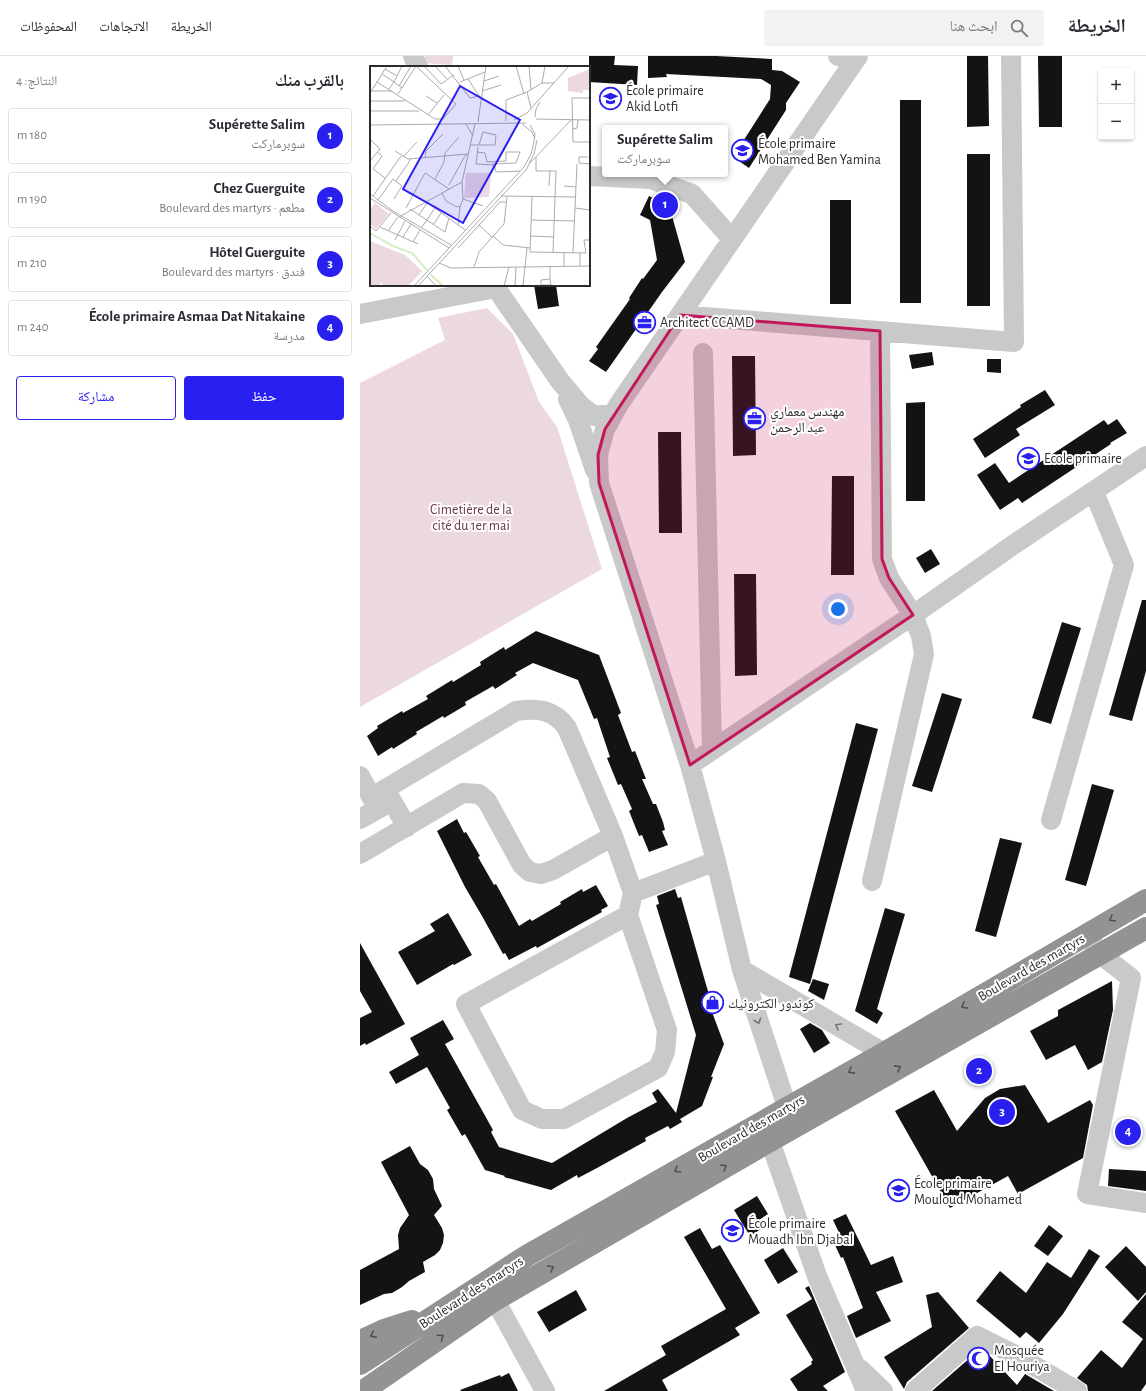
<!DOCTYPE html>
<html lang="ar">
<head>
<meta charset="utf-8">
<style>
	:root { --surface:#fff; --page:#f2f2f3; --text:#2b2b33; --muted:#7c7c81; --line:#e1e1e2; --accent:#2920f0 }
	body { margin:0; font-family:"Alegreya Sans","Noto Naskh Arabic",sans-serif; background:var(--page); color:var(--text); direction:rtl }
	.controls { position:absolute; right:12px; top:12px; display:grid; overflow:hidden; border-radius:4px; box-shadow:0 1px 3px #0004 }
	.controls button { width:36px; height:36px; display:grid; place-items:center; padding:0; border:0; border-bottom:1px solid var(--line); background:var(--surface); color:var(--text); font:20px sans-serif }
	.you { position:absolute; left:478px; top:553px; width:14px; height:14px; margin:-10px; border:3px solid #fff; border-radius:50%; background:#1a73e8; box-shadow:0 0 0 6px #1a73e833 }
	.badge { display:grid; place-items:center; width:26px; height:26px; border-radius:50%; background:var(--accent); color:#fff; font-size:13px; font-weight:700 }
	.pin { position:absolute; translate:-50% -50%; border:2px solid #fff; box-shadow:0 1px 4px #0006 }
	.popup { position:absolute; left:242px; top:69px; width:126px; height:52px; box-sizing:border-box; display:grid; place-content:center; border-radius:4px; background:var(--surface); filter:drop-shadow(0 1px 3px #0005); font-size:13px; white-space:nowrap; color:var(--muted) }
	.popup b { font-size:15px; color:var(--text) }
	.popup::after { content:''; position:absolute; left:50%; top:100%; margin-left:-8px; border:8px solid transparent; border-top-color:var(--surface) }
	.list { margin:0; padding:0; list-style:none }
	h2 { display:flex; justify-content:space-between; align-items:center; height:52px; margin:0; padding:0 16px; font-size:17px }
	h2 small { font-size:13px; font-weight:400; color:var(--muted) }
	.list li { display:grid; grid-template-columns:26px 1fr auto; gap:12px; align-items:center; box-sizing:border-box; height:56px; margin:0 8px 8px; padding:0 8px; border:1px solid var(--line); border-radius:4px }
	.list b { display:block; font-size:15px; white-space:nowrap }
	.list p { margin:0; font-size:13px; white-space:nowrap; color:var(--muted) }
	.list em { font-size:13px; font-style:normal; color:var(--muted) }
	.actions { display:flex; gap:8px; padding:12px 16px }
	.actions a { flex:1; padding:9px 0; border:1px solid var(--accent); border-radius:4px; text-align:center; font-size:14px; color:var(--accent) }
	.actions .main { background:var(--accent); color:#fff }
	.icon { flex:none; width:22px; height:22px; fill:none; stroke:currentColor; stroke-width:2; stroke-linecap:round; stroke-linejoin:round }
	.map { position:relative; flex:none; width:786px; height:1335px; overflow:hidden; direction:ltr }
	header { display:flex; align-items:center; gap:24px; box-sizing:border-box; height:56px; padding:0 20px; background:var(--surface); border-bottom:1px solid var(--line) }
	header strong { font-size:19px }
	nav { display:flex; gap:22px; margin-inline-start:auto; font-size:14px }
	.search { width:280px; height:36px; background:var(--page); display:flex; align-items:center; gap:10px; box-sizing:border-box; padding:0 14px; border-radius:4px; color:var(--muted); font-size:15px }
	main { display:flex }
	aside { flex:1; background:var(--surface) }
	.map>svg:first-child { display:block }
	.green { fill:#ebd8e0 }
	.building { fill:#131313 }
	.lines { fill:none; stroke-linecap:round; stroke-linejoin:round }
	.minor { stroke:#c9c9c9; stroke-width:20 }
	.highway { stroke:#939393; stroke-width:22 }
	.oneway { stroke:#505050 }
	.oneway2 { stroke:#737373 }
	.marked { fill:#c2185b; fill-opacity:0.2; stroke:#c2185b; stroke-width:3; stroke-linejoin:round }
	.labels { text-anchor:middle; stroke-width:4; stroke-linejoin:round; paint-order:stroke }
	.poi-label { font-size:14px; fill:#2c2c2c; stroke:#fff; text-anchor:start }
	.park-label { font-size:14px; fill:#6a3749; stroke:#fff }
	.street-label { font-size:14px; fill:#2c2c2c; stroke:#fff }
	.inset-river { fill:none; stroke:#d7edc2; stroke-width:2 }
	.inset-road { fill:none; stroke:#ababab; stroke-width:1 }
	.view { fill:#2920f0; fill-opacity:0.15; stroke:#2920f0; stroke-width:2 }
	.inset-edge { fill:none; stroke:#2c2c2c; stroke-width:2 }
</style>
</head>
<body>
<header>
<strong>الخريطة</strong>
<div class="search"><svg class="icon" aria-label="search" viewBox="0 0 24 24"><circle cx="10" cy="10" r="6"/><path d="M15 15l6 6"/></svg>ابحث هنا</div>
<nav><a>الخريطة</a><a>الاتجاهات</a><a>المحفوظات</a></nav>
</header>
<main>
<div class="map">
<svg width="786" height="1335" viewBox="0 0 786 1335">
	<rect width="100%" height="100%" fill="#fff"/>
	<path class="green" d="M65,0H93L92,9L64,7Z
		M127,252L153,278L179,346L197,371L242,513L0,651V327L85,284L78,262Z"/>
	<path class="building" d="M229,0H255L254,9L278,10L277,29L229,26Z
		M288,0H356L412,3V14L422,15L440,26L426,47V54L389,112L373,101L410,43L411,29L401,23L306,18L307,21L288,22Z
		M607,0H628L629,70L607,71Z
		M678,0H702V71H679Z
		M540,44H561V247H540Z
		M607,98H630V250H607Z
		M289,140L295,143L297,141L307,146L312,160L325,206L302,236L246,316L229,305L238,293L236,291L270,243L269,242L282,222L283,223L297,204L290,164L280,159Z
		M470,144H491V248H470Z
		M174,229H196L199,250L178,253Z
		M572,296L574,309L552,313L549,299Z
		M372,300H395L396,399L373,400Z
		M627,303H641V317L627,316Z
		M685,334L695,349L656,373L660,379L625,402L613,383L661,351L660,349Z
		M565,346V445H546V347Z
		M757,363L767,377L750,387L751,388L662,447L658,442L640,454L617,419L635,407L649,427L744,364L748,369Z
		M298,376H321L322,477H299Z
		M472,420H494V519H471Z
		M571,493L580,508L565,517L556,502Z
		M374,518H396L397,619L375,620Z
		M782,544H786V615L772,665L749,659Z
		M702,566L721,572L691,668L672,662Z
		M176,575L239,599L261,657L258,659L272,696L275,695L286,723H282L293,748H296L303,766L305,774L302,775L308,789L289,796L282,779L279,780L269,755L272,753L261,728L258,729L247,702L250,701L237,662L234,663L218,624L173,607L155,617L157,619L135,633L133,630L105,646L106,649L84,662L83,660L56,676L57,678L33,693L32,691L18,700L7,680L18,672L17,670L42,655L43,657L68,643L66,640L92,624L93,626L121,609L120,606L144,591L145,594Z
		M582,637L602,643L572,736L552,730Z
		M496,667L518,673L450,928L429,921Z
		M732,728L754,734L726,830L705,824Z
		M97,763L104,777L106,776L120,800L118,801L134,829L136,828L159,870L170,863L172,865L201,848L200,846L222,833L223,836L236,829L248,850L241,854L242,856L177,892L176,890L149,904L145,897L143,898L122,860L105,831L77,775Z
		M640,782L662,787L636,881L615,875Z
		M315,833L318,842L321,841L345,925L354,955L352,956L364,988L351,1021H353L342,1050L320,1063L322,1066L310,1073L308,1070L285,1082L286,1085L237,1112L218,1122L217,1119L191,1134L144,1121L145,1120L125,1114L105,1078L102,1080L87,1054L90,1052L67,1011L36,1028L29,1016L59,999L50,982L83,964L94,983L85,988L133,1074L131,1076L139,1091L192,1107L267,1062L297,1046L292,1037L298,1033L316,1057L336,979L296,849L299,848L297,840Z
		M525,852L545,858L517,953L523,957L517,968L495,955Z
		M88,857L112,899L94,909L93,908L57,929L38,896L75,875L70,868Z
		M0,887L45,968L6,989L5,987L0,990V962L12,956L0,935Z
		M453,923L469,928L464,944L448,935Z
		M752,925L753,954L742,1006L728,1014L715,989L686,1004L670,975L698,960V954Z
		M450,967L462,974L470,987L454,997L440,973Z
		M665,1029L688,1067L730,1044L733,1049L723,1102L658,1138L648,1120L590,1152L535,1055L574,1034L597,1075L625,1042L640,1033Z
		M50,1090L60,1108L68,1114L73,1123L74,1133L82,1150L74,1159L82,1172L84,1179L83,1187L80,1194L75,1199L63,1206L65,1216L49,1225L42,1231L32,1237L24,1238L0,1249V1214L39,1193L38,1179L40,1172L49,1159L21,1106Z
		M749,1113L786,1115V1135L748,1130Z
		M397,1140L408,1158L396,1166L401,1173L390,1180L374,1154Z
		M486,1158L511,1209L533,1200L543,1226L516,1236L531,1265L496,1282L487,1260L503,1252L483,1201L481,1202L475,1189L483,1185L473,1164Z
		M689,1169L703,1180L688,1200L674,1190Z
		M340,1172L352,1193L360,1189L400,1257L375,1272L380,1279L302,1324L308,1335H244L306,1299L301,1290L366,1253L324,1181Z
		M766,1190L786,1211V1236L778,1245L745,1211Z
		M423,1192L438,1216L418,1228L404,1204Z
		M729,1193L740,1200L703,1258L679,1287L666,1276L660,1282L616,1245L640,1215L666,1237L687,1206L711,1222Z
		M449,1230L485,1316L463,1330L468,1335H438L430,1323L452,1308L451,1306L453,1304L426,1259L452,1243L445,1232Z
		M216,1234L227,1254L189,1276L177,1256Z
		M578,1236L609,1272L547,1326L544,1333L524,1301L572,1271L566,1239Z
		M786,1238V1328L781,1335H728L727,1329L717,1322L741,1294L762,1312L783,1283L762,1266Z
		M619,1294L628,1298L657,1329L665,1318L694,1335H572Z
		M149,1317L158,1335H101L100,1334L140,1319L141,1321Z"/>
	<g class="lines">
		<path class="minor" d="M53,0L58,11
			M478,0L497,2
			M229,120L291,123L332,138L372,183
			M0,258L136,232L200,325L221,350L234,360L253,358
			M320,259L654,286L651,0
			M343,297L352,694
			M208,343L218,364L235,414
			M330,709L553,559L653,489L786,400
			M0,720L18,753
			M25,733L47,771
			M12,741L156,655C177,652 194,653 207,672L253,780L273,837L268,859L106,948L162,1054L182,1063H204L298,1012L305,996L307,974L268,859
			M0,763L30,746
			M691,764L764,509L734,436
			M0,798L103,737L119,738L127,745L162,809L170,816L181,818L193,814L253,780
			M512,825L564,598L561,580L553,559L529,522L522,503L520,275
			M273,837L356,805
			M732,886L740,898L771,922
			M382,914L524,997
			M771,922L727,1138L786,1147
			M427,1051L382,914L356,805L330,709L239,427L238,399L245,373L259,348L498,0
			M410,1085L457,1220L506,1335
			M135,1244L185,1335
			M500,1313L523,1335
			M555,1335L617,1280L659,1301L717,1335"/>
		<path class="highway" d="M0,1285L24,1274L52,1265
			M0,1308L168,1199L524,997L786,844
			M3,1335L135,1244L410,1085L786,872"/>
	</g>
	<defs><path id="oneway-chevron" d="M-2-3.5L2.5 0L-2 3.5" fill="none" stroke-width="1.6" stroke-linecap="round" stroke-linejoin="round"/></defs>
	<g class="oneway">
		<use href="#oneway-chevron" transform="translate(752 863) rotate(150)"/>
		<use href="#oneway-chevron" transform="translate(604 950) rotate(150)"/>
		<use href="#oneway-chevron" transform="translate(538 1012) rotate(-29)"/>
		<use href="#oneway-chevron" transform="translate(491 1015) rotate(151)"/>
		<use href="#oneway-chevron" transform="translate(364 1111) rotate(-30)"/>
		<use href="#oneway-chevron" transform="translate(317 1114) rotate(150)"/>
		<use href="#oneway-chevron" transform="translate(191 1212) rotate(-30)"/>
		<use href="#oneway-chevron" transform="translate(13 1279) rotate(154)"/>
		<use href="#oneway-chevron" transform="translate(81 1281) rotate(-35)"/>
	</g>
	<g class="oneway2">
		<use href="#oneway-chevron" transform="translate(398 965) rotate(71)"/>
		<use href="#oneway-chevron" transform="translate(478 970) rotate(-150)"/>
	</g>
	<path class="marked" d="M320,259L520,275L522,503L529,522L553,559L330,709L239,427L238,399L245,373Z"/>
	<defs>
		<symbol id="school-ring" viewBox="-11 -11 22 22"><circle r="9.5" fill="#fff" stroke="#2920f0" stroke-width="1.5"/><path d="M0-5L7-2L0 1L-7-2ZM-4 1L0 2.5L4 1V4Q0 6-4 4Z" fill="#2920f0"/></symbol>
		<symbol id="office-ring" viewBox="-11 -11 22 22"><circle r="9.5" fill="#fff" stroke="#2920f0" stroke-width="1.5"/><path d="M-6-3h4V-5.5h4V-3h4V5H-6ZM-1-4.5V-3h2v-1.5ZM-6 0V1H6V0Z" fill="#2920f0"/></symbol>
		<symbol id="shop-ring" viewBox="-11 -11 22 22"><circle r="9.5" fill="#fff" stroke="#2920f0" stroke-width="1.5"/><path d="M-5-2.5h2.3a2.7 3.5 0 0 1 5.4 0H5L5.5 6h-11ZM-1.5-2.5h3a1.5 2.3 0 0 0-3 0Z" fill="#2920f0"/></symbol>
		<symbol id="mosque-ring" viewBox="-11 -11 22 22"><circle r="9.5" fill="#fff" stroke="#2920f0" stroke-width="1.5"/><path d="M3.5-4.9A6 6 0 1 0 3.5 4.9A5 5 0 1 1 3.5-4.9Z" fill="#2920f0"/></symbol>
	</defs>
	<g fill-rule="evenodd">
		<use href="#school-ring" x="238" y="30" width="25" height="25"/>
		<use href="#school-ring" x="370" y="82" width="25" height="25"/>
		<use href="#office-ring" x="272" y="254" width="25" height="25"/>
		<use href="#office-ring" x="382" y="350" width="25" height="25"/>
		<use href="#school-ring" x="656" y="390" width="25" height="25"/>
		<use href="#shop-ring" x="340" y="934" width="25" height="25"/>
		<use href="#school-ring" x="526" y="1122" width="25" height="25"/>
		<use href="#school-ring" x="360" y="1162" width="25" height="25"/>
		<use href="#mosque-ring" x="606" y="1290" width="25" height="25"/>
	</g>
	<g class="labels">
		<g class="poi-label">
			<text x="266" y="39">École primaire<tspan x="266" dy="16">Akid Lotfi</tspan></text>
			<text x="398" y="92">École primaire<tspan x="398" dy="16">Mohamed Ben Yamina</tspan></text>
			<text x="300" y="271">Architect CCAMD</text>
			<text x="410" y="360">مهندس معماري<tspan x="410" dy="16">عبد الرحمن</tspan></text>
			<text x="684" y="407">Ecole primaire</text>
			<text x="368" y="952">كوندور الكترونيك</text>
			<text x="554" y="1132">École primaire<tspan x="554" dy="16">Mouloud Mohamed</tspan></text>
			<text x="388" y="1172">École primaire<tspan x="388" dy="16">Mouadh Ibn Djabal</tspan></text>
			<text x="634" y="1299">Mosquée<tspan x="634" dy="16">El Houriya</tspan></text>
		</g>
		<g class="park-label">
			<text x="111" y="458">Cimetière de la<tspan x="111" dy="16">cité du 1er mai</tspan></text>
		</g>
		<g class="street-label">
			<text transform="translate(671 911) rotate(-30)" y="5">Boulevard des martyrs</text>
			<text transform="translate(391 1072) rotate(-30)" y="5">Boulevard des martyrs</text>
			<text transform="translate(111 1236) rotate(-33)" y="5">Boulevard des martyrs</text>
		</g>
	</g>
	<g transform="translate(10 10)">
		<rect width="220" height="220" fill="#fff"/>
		<path d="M220,3V24H213V27L198,25V12ZM96,107H121L119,131L94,132ZM5,137L19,148L6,163L0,158V144ZM0,175L35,189L52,205L38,220H15L11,217L8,220H0Z" fill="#ebd8e0"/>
		<path class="inset-river" d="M0,167L23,180L42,187L57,204M60,208L73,220"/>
		<path class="inset-road" d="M46,0L86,38L73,53M54,0L71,18L84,9M65,0L78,14M75,0L100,32L109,30M88,0L94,14M146,0L154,28M159,0L161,24M15,3L27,10M12,8L24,16L19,23M98,13L110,31M114,15L129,10M7,16L65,53H73M90,16L115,6M172,17L175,0M29,20L41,0M32,22L24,16L32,0M1,25H22M112,25L131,19M157,26L161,42M0,27L17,0M28,28L46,0M56,30L67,37M220,32H202L203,76H220M0,35H35M0,45H49M58,49L74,29M165,51L166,43L170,36M166,53L220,54M144,54L157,47L199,0M136,55V34L157,26L172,17H184M108,56L116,0M96,58L103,70M152,58L162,66L165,73M0,59L156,57M203,63L207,62L208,54M0,73L10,83L0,95M100,79H125L126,69L113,66L109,79M108,81L106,98L124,99M25,85L38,93L98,88M7,86L12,90L3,103L15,112M107,86L115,87L117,96L136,95V86H150L146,97L122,98M33,91L47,76M166,91V105H186L183,187M218,91H209V97L220,98M55,92L56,85L73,68M160,97L201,54M124,98L126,106L150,105M65,113L74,96L75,87L89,71M26,115L41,93M92,116L93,133L113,140M79,119L96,88M179,120L180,105M194,120L206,121M72,127L76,135L85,140L90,141L93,133M0,128L23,145L81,179M3,130L31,90M131,130L206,131M162,130L160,186L216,187L214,174H220M0,132L79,182M8,134L23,113L32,120L24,133M55,135L95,164M36,142L55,107L79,123M205,142L220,144M40,143L75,166L79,152M49,149L57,137M29,151L92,116L105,58M161,154L205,155M63,159L71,147M88,159L90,141M109,159L122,171M0,160L6,165L21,147M10,161L48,178M52,161L65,142M18,165L28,151M123,170L133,179L160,182M160,170L184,171M33,171L41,158M25,174L35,155M43,176L50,164M88,182L130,136H137M203,187L207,98M210,187V200M69,197L81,202L220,200M104,201L109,186L134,158L137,131M180,201V213L181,219H171V214L180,213M194,201V187M57,210L66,220M44,220L154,101L161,88L164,76L165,68L160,59M48,220L156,104L164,88L167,74M134,220L139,201M145,220L146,201M153,220L157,182"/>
		<path class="view" d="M90,20L150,54L93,157L33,123Z"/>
		<rect width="220" height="220" class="inset-edge"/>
	</g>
</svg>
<div class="controls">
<button>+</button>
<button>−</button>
</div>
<div class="you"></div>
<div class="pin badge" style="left:305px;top:149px">1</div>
<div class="popup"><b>Supérette Salim</b>سوبرماركت</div>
<div class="pin badge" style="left:619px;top:1015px">2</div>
<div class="pin badge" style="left:642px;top:1056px">3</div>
<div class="pin badge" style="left:768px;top:1076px">4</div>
</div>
<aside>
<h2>بالقرب منك<small>النتائج: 4</small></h2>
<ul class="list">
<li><span class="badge">1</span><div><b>Supérette Salim</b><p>سوبرماركت</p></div><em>180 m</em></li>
<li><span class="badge">2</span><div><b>Chez Guerguite</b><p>مطعم · Boulevard des martyrs</p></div><em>190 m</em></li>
<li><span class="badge">3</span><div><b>Hôtel Guerguite</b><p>فندق · Boulevard des martyrs</p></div><em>210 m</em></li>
<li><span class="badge">4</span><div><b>École primaire Asmaa Dat Nitakaine</b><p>مدرسة</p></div><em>240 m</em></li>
</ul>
<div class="actions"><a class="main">حفظ</a><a>مشاركة</a></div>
</aside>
</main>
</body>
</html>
